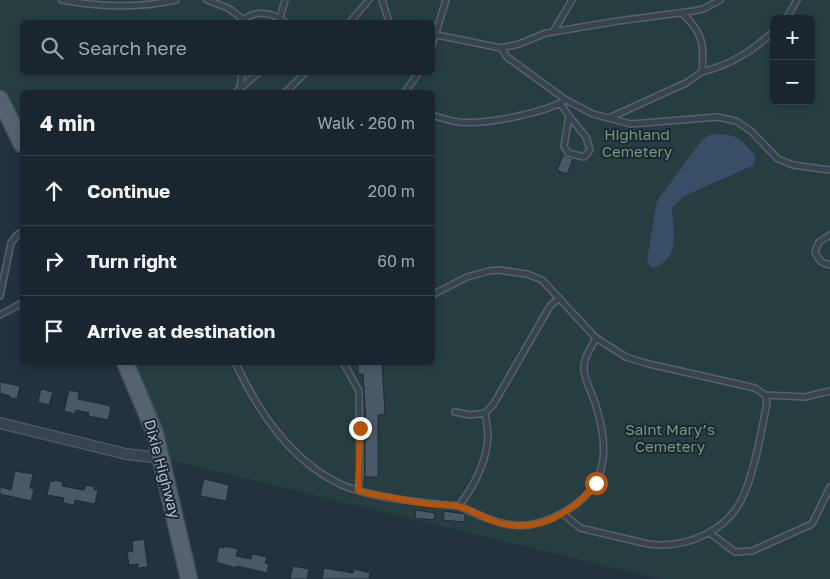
<!DOCTYPE html>
<html lang="en">
<head>
<meta charset="utf-8">
<style>
	:root { --surface:#1b252f; --page:#242d37; --text:#f1f3f6; --muted:#a0a5aa; --line:#39424b }
	body { margin:0; font-family:"Golos Text",sans-serif; background:var(--page); color:var(--text) }
	.controls { position:absolute; right:15px; top:15px; display:grid; overflow:hidden; border-radius:8px; box-shadow:0 2px 8px #0003 }
	.controls button { width:45px; height:45px; display:grid; place-items:center; padding:0; border:0; border-bottom:1px solid var(--line); background:var(--surface); color:var(--text); font:25px sans-serif }
	.stop { position:absolute; width:15px; height:15px; margin:-11px; border:4px solid #b45309; border-radius:50%; background:#fff }
	.stop.end { background:#b45309; border-color:#fff; box-shadow:0 1px 5px #0008 }
	.list { margin:0; padding:0; list-style:none }
	h2 { display:flex; justify-content:space-between; align-items:center; height:65px; margin:0; padding:0 20px; font-size:21px }
	h2 small { font-size:16px; font-weight:400; color:var(--muted) }
	.list li { display:grid; grid-template-columns:32px 1fr auto; gap:15px; align-items:center; box-sizing:border-box; height:70px; padding:0 20px; border-top:1px solid var(--line) }
	.list b { display:block; font-size:19px; white-space:nowrap }
	.list em { font-size:16px; font-style:normal; color:var(--muted) }
	.icon { flex:none; width:28px; height:28px; fill:none; stroke:currentColor; stroke-width:2; stroke-linecap:round; stroke-linejoin:round }
	.map { position:relative; flex:none; width:830px; height:579px; overflow:hidden }
	.search { position:absolute; background:var(--surface); box-shadow:0 2px 8px #0003; left:20px; top:20px; width:415px; height:55px; display:flex; align-items:center; gap:12px; box-sizing:border-box; padding:0 18px; border-radius:8px; color:var(--muted); font-size:19px }
	.panel { position:absolute; background:var(--surface); box-shadow:0 2px 8px #0003; left:20px; top:90px; width:415px; height:275px; border-radius:8px }
	.map>svg:first-child { display:block }
	.green { fill:#263e40; fill-rule:evenodd }
	.water { fill:#384e67 }
	.building { fill:#4a5868; stroke:#1f2a36 }
	.lines { fill:none; stroke-linecap:round; stroke-linejoin:round }
	.lane-casing { stroke:#57616d; stroke-width:8 }
	.street-casing { stroke:#57616d; stroke-width:12 }
	.primary-casing { stroke:#424c58; stroke-width:19 }
	.lane { stroke:#39434f; stroke-width:5 }
	.street { stroke:#39434f; stroke-width:10 }
	.primary { stroke:#57626f; stroke-width:16 }
	.route { stroke:#b45309; stroke-width:6 }
	.labels { text-anchor:middle; stroke-width:4; stroke-linejoin:round; paint-order:stroke }
	.park-label { font-size:15px; fill:#6c9b75; stroke:#1d2834 }
	.street-label { font-size:15px; fill:#b5beca; stroke:#1d2834 }
</style>
</head>
<body>
<div class="map">
<svg width="830" height="579" viewBox="0 0 830 579">
	<rect width="100%" height="100%" fill="#24313f"/>
	<path class="green" d="M0,0H830V579H660L161,458L125,363L432,362V92H22V144L0,99ZM774,19H811V101H774ZM22,22H432V72H22Z"/>
	<path class="water" d="M712,134C737,134 739,137 755,155L754,165L684,196L672,208C673,231 681,260 652,268L647,261L657,201L702,140Z"/>
	<path class="building" d="M563,155L573,159L567,174L557,170Z
		M358,362H382L385,414L378,415V477H365V439H367L363,374H358Z
		M0,382L20,386L17,399L10,398V396L0,393Z
		M41,389L53,392L49,405L38,402Z
		M69,390L79,392L78,399L111,406L108,420L88,416L89,413L76,410L75,414L64,411Z
		M15,471L33,474L30,488L34,489L31,501L0,494V487L11,490Z
		M204,479L229,485L226,501L200,496Z
		M54,480L63,482L62,486L84,490L86,485L95,487L94,490H98L95,504L75,500L74,505L63,503L64,498L47,495L50,481L53,482Z
		M416,510L435,513L434,520L415,518Z
		M444,511L465,514V522L443,520Z
		M144,539L148,567L138,568V564L129,565L127,552L133,551L132,541Z
		M224,546L238,549L236,556L251,559L252,554L267,557L265,563L269,564L267,573L237,566L236,568L216,562L219,547L224,548Z
		M293,566L309,569L307,579H290Z
		M324,568L353,573L354,569L370,573L369,579H322Z"/>
	<g class="lines">
		<defs>
			<path id="lane" d="M62,0C99,7 139,8 176,0
				M207,0L228,8L244,20
				M382,0L389,22
				M280,18L285,0
				M786,19L797,0
				M242,22C253,9 273,12 285,22
				M350,22L369,0
				M553,32L572,0
				M437,35L501,48L519,44L546,33L618,21L694,11L703,9L720,0
				M432,45L446,0
				M501,48L507,57L566,100L593,114L631,124L718,117L736,121L751,131L778,159L793,165L830,170
				M702,72C732,64 751,52 774,31
				M240,89L242,72
				M236,92L259,72
				M286,92L306,72
				M405,92L419,72
				M560,103L569,116L564,146L568,153L584,157L590,150L586,137L569,116
				M432,115C441,118 450,121 459,122C486,125 543,113 566,100
				M609,118L686,83L702,72C704,45 704,34 683,14
				M830,235L819,242L815,251C818,260 821,263 830,265
				M432,295L467,277L489,271L498,270L527,274L542,280L596,338L626,357L645,363L755,388L765,395L767,403C761,433 756,464 745,492C730,531 687,549 648,544L580,528L562,513
				M0,296L11,243L17,235L22,232
				M0,315L22,303
				M235,362C258,411 290,460 340,484C371,498 425,503 459,506C474,486 488,459 488,433C487,426 486,419 485,413L493,405L550,306L559,298
				M343,362L359,391L360,473L358,490
				M765,395L805,397L830,391
				M455,412L470,415L485,413
				M459,506C498,524 524,536 564,512C608,487 610,451 596,406C593,395 585,382 584,370C583,358 591,348 596,338
				M710,533L735,552L752,551L812,524L830,487"/>
			<path id="street" d="M0,423L126,454L161,458"/>
			<path id="primary" d="M0,99L22,144
				M125,362L155,433L189,579"/>
		</defs>
		<use href="#lane" class="lane-casing"/>
		<use href="#street" class="street-casing"/>
		<use href="#primary" class="primary-casing"/>
		<use href="#lane" class="lane"/>
		<use href="#street" class="street"/>
		<use href="#primary" class="primary"/>
	</g>
	<g class="lines">
		<path class="route" d="M360,428L358,490L367,493C386,496 405,500 424,503C435,505 447,504 458,506C471,509 484,518 497,522C535,534 574,513 596,483"/>
	</g>
	<g class="labels">
		<g class="park-label">
			<text x="637" y="140">Highland<tspan x="637" dy="17">Cemetery</tspan></text>
			<text x="670" y="435">Saint Mary’s<tspan x="670" dy="17">Cemetery</tspan></text>
		</g>
		<g class="street-label">
			<text transform="translate(162 469) rotate(75)" y="5">Dixie Highway</text>
		</g>
	</g>
</svg>
<div class="controls">
<button>+</button>
<button>−</button>
</div>
<div class="stop" style="left:596px;top:483px"></div>
<div class="stop end" style="left:360px;top:428px"></div>
<div class="search"><svg class="icon" aria-label="search" viewBox="0 0 24 24"><circle cx="10" cy="10" r="6"/><path d="M15 15l6 6"/></svg>Search here</div>
<section class="panel">
<h2>4 min<small>Walk · 260 m</small></h2>
<ul class="list">
<li><svg class="icon" aria-label="ahead" viewBox="0 0 24 24"><path d="M12 20V5M6 11l6-6 6 6"/></svg><div><b>Continue</b></div><em>200 m</em></li>
<li><svg class="icon" aria-label="right" viewBox="0 0 24 24"><path d="M7 20v-9h11M14 6l5 5-5 5"/></svg><div><b>Turn right</b></div><em>60 m</em></li>
<li><svg class="icon" aria-label="arrive" viewBox="0 0 24 24"><path d="M6 21V4h12l-3 4 3 4H6"/></svg><div><b>Arrive at destination</b></div></li>
</ul>
</section>
</div>
</body>
</html>
